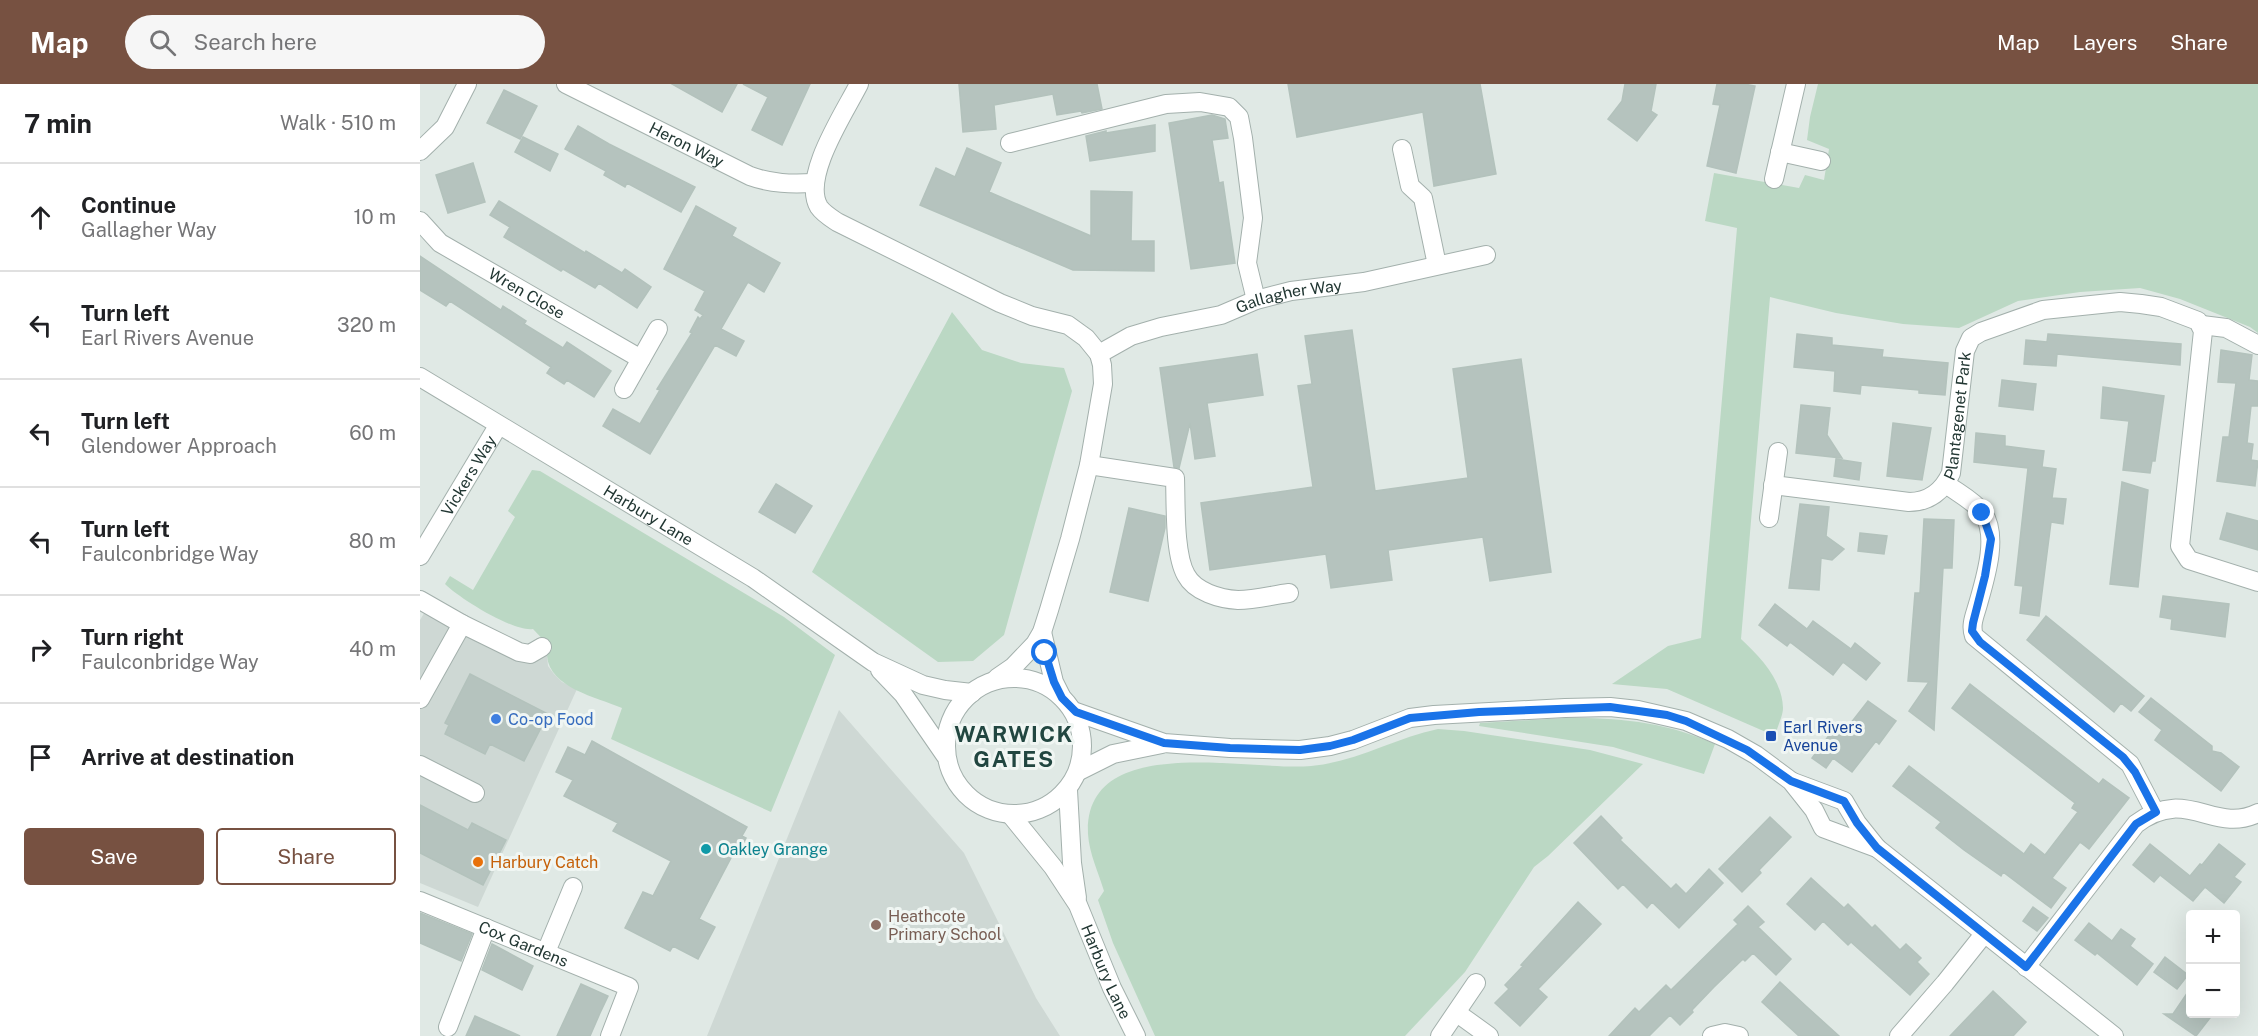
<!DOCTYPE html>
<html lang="en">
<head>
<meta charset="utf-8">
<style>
	:root { --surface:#fff; --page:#f6f6f6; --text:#202124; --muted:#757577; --line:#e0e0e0; --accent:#775141 }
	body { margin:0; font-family:"Public Sans",sans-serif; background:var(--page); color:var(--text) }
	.controls { position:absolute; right:18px; bottom:18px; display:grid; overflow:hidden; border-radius:6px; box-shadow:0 6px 24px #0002 }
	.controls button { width:54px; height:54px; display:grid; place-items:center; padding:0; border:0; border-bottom:2px solid var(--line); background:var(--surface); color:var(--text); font:30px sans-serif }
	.stop { position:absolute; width:18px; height:18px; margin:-14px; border:4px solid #1a73e8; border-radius:50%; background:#fff }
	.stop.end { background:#1a73e8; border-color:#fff; box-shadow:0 2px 6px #0008 }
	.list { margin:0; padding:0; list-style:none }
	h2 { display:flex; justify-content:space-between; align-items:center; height:78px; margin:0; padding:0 24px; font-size:26px }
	h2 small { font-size:20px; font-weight:400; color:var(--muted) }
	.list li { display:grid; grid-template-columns:39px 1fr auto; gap:18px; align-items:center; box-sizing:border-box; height:108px; padding:0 24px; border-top:2px solid var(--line) }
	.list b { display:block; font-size:22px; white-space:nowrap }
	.list p { margin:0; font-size:20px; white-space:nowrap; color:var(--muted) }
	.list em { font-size:20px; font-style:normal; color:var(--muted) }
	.actions { display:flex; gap:12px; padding:18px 24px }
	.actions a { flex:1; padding:14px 0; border:2px solid var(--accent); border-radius:6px; text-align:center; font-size:21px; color:var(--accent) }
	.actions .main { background:var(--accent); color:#fff }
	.icon { flex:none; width:33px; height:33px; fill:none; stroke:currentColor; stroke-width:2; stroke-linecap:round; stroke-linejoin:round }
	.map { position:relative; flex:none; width:1838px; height:952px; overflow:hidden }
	header { display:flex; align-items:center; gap:36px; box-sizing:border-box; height:84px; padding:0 30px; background:var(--accent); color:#fff }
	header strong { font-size:28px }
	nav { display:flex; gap:33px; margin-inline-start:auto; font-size:21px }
	.search { width:420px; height:54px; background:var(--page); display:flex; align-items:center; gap:15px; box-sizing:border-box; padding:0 21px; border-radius:33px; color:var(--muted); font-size:22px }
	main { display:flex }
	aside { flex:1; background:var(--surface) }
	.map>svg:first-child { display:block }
	.built { fill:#ced8d4 }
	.green { fill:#bbd8c4 }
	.building { fill:#b5c3be; stroke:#b3c2bc; stroke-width:1.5 }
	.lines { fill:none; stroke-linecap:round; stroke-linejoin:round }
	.minor-casing { stroke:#a3b0ac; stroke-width:20 }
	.minor { stroke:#fff; stroke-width:18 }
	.route { stroke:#1a73e8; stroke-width:8 }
	.shop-dot { fill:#3f7fe0; stroke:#f0f6f3; stroke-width:2 }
	.transit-dot { fill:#1a4fb4; stroke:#f0f6f3; stroke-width:2 }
	.culture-dot { fill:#0f9aa8; stroke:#f0f6f3; stroke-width:2 }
	.food-dot { fill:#e8710a; stroke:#f0f6f3; stroke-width:2 }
	.education-dot { fill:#8d6e63; stroke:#f0f6f3; stroke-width:2 }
	.labels { text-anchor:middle; stroke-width:6; stroke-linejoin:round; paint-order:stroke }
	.street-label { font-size:16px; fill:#223733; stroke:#f0f6f3 }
	.shop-label { font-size:16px; fill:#366cbe; stroke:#f0f6f3; text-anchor:start }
	.transit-label { font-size:16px; fill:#164399; stroke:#f0f6f3; text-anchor:start }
	.culture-label { font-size:16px; fill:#0d838f; stroke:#f0f6f3; text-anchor:start }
	.food-label { font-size:16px; fill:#c56008; stroke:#f0f6f3; text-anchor:start }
	.education-label { font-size:16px; fill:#785e54; stroke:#f0f6f3; text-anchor:start }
	.district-label { font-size:22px; font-weight:bold; letter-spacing:1.5px; fill:#214640; stroke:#f0f6f3 }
</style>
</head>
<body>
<header>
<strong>Map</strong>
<div class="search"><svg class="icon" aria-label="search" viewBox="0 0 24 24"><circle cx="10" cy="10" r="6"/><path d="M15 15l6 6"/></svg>Search here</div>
<nav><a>Map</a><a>Layers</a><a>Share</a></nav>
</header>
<main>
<aside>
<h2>7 min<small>Walk · 510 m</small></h2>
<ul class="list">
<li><svg class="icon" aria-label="ahead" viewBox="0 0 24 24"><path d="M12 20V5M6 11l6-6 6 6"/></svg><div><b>Continue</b><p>Gallagher Way</p></div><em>10 m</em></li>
<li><svg class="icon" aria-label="left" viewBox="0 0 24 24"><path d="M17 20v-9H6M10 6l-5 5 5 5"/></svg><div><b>Turn left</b><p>Earl Rivers Avenue</p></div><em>320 m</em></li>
<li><svg class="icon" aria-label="left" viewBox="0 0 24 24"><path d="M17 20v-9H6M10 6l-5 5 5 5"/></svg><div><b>Turn left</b><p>Glendower Approach</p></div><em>60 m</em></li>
<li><svg class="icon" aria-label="left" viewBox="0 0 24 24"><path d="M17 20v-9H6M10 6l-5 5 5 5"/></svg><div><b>Turn left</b><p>Faulconbridge Way</p></div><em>80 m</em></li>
<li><svg class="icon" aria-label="right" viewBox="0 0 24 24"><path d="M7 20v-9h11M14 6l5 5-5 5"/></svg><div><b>Turn right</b><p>Faulconbridge Way</p></div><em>40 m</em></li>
<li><svg class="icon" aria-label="arrive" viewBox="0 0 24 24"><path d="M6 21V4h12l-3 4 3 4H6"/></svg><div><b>Arrive at destination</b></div></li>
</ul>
<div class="actions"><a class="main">Save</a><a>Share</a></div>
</aside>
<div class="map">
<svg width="1838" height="952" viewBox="0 0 1838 952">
	<rect width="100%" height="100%" fill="#e0e9e5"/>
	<path class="built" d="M9,521L99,568L122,563L130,568L127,572L128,582L134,590L142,598L157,605L58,823L0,799V536Z
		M419,626L544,769L616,914L640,952H287Z"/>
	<path class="green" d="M1398,0H1838V249L1830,243L1760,215L1720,204L1660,208L1598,217L1539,244L1483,240L1416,229L1350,213L1321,555C1340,573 1362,595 1363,624C1363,632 1357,643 1355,652L1247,605L1192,600L1248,562L1281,554L1317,144L1285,137L1294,89L1379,104L1385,91L1404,96L1409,65L1387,56L1390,33Z
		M532,228L562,266L601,279L644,284L652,307L584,551L553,577L518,578L392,488Z
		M112,386L120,387L364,533L415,571L351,728L191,655L202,624C176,613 130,604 127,572L132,565L113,545C93,548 39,514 25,500L30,492L53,506L95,433L88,427Z
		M1145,634C1197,633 1247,638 1295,660L1284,690L1193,663L1059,642L1060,639Z
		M1018,645L1044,647L1170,666L1223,680L1128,772L1114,783L1045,888L985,952H735L693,859L678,816L684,807C679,790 669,769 668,750C664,646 830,688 891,682C936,678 975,654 1018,645Z"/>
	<path class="building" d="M252,0H317L302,28Z
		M323,0H390L362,61L332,46L348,13Z
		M539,0H677L682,25L662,29L661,27L637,31L633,10L574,21L576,45L543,48Z
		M868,0H1060L1076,90L1014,102L1003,28L877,53Z
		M1205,0H1236L1231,27L1237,31L1217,57L1188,35L1202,17Z
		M1297,0H1324L1335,2L1316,89L1287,82L1300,21L1293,20Z
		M84,6L117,22L100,55L67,39Z
		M792,31L805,35L808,54L792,56L799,99L803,98L815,179L771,185L749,39Z
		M735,41V67L670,77L666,52L686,47V49Z
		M158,42L189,60L275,103L261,128L207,99L205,103L184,91L186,87L145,65Z
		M103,53L138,70L130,87L95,68Z
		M547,64L581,79L569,108L671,152V107L712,108L711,157H734V187L653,186L500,121L516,84L535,93Z
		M53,79L65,118L28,129L16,91Z
		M79,117L165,169L166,167L202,189L205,185L231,203L217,224L179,199L175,204L143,185L141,187L84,153L90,143L70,131Z
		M276,122L316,144L312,152L360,179L344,208L328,198L301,245L324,257L316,272L295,261L230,370L183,342L193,325L220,340L240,306L237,305L272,249L270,248L278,233L280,235L283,231L275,226L285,207L244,185Z
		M0,172L81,226L83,222L106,237L104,240L143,264L147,258L191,287L174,313L147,296L144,300L127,289L131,283L30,217L26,222L0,206Z
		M932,246L955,407L1048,394L1033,285L1101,275L1131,488L1070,497L1063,453L968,466L972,496L911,504L906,470L790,486L781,419L893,403L878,302L892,300L885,252Z
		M1377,250L1412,254V261L1463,266L1462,273L1528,279L1525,311L1499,309V306L1441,301L1440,310L1414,307L1415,287L1374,283Z
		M1628,250L1761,260L1760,281L1637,270L1636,282L1604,280L1606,256L1627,258Z
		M1801,266L1832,271L1829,296L1838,297V322H1831L1827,359L1833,360L1831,376L1838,377L1835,402L1797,397L1803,353H1809L1816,299L1798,298Z
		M837,270L843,311L787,319L795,372L775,375L770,339L759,384L754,383L740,284Z
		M1582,296L1616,300L1613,326L1579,322Z
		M1683,303L1744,312L1735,377H1732L1730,389L1703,386L1709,337L1681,334Z
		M1381,321L1410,324L1407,351L1422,374L1376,369Z
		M1473,339L1511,344L1502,396L1467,392Z
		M1556,349L1585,352V362L1624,367L1622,383L1636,385L1632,414L1646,415L1643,440L1631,438L1619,532L1600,529L1603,502L1595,501L1608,384L1554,378Z
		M1416,375L1441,379L1439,396L1414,392Z
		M1702,398L1728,406L1718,503L1690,500Z
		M356,400L392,422L375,449L339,428Z
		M1380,420L1409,423L1406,452L1424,465L1412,476L1401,474L1399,506L1369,504Z
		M709,424L745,432V444L728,517L690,508Z
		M1807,429L1838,437V466L1800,455Z
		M1504,435L1534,436L1532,484H1523L1514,646L1489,627L1509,598L1488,597L1495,509H1500Z
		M1440,449L1467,452L1464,470L1438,467Z
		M1743,512L1809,520L1805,553L1751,545L1752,535L1740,533Z
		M1355,520L1387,545L1393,537L1431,565L1435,559L1460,579L1446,596L1423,578L1413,591L1370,558L1367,562L1339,541Z
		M1626,532L1724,612L1711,627L1701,619L1694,628L1607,556Z
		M50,590L128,630L104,677L70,660L65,670L25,650L29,641L25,639Z
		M1550,600L1679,700L1683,695L1709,714L1669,765L1660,758L1632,794L1646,804L1631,824L1583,788L1581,792L1544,766L1516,744L1521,738L1473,702L1489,682L1604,770L1611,760L1625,771L1658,728L1652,724L1655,719L1532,624Z
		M1731,614L1792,662V667L1801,669L1819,683L1801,707L1735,656L1742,646L1719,628Z
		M1448,617L1476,637L1459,660L1456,657L1432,688L1413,674L1406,684L1392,674L1419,638L1427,644Z
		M172,657L327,743L322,752L326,754L316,773L312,772L279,835L295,843L278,875L253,862L250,867L205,844L223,808L233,812L251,777L193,747L198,739L144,712L153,696L136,688L148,663L165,671Z
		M0,721L48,746L52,739L86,756L63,801L0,769Z
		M1181,732L1202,754L1200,756L1251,805L1256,800L1266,810L1289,785L1303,799L1259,844L1232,818L1227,824L1203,800L1198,805L1154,759Z
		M1350,733L1371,753L1339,786L1341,789L1322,808L1299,785Z
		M1730,760L1770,792L1780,780L1782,781L1799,760L1825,780L1814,793L1821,798L1804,819L1785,803L1773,817L1740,791L1734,798L1713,781Z
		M1391,794L1424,824L1428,820L1452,844L1455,841L1480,866L1486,860L1501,874L1497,878L1509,890L1490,911L1431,858L1428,861L1403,837L1395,846L1367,820Z
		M1158,818L1181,840L1118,905L1127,913L1100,942L1075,919L1089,905L1085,901L1103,882L1101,881Z
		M1328,822L1344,838L1338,843L1371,875L1356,891L1333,869L1325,877L1323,875L1294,903L1272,926L1273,928L1260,941L1250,931L1229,952H1189L1215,924L1219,928L1246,901L1251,906L1318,840L1314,836Z
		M1613,823L1628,834L1617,847L1603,837Z
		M0,829L52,850L41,877L0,859Z
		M1669,839L1692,857L1701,845L1715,855L1710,862L1733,880L1717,901L1677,869L1675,871L1655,856Z
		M72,860L113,882L102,906L62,886Z
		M1745,873L1768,891L1757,905L1734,888Z
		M1360,898L1387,923L1419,952H1379L1342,918Z
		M161,900L188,912L180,929L170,952H137Z
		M1770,905V930H1793L1776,952L1744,930H1753Z
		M1573,907L1606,938L1593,952H1530Z
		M55,932L100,952H46Z"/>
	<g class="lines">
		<defs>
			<g id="minor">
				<path id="s1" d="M146,0L330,92C352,100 371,100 394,99"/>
				<path id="s2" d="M439,0C425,28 381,93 399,123C403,129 411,134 417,138L580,219L612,232L648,241L666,254L679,270L711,252L741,243L801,231L836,216L871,207L944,198L1066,171"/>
				<path d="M590,59L746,20L780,18L809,23L819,33L823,54L833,134L827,179L836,216"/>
				<path d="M982,65L990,102L1003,114L1017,181"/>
				<path d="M0,67L25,43L47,0"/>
				<path d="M1360,68L1401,77"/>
				<path d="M1354,95L1376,0"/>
				<path id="s3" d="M0,137L20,159L221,275"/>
				<path d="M1782,241L1806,244L1838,261"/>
				<path id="s4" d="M0,293L333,494L453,578L503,601L525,606L552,609"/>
				<path d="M204,305L238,245"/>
				<path d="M669,381L755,394C756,420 754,470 766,491C775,508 800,515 818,516C835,516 853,511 869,509"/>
				<path d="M1526,400C1538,409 1554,417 1563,429C1579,452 1565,495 1558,520C1555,531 1550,541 1554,552L1710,680L1735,728"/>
				<path id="s5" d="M1353,401L1489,418C1509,418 1523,407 1531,389L1545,267L1551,254L1561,248L1623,226L1700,218L1721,220L1741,223L1778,237L1783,247L1760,462L1769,476L1838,498"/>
				<path d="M1349,434L1358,368"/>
				<path id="s6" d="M0,472L78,342"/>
				<path d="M0,516L42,540L0,615"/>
				<path d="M42,540L99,568L110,570L122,563"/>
				<path d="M622,548L634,598L641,612"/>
				<path d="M460,586L483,610L525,671"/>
				<circle cx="594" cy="662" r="68"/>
				<path d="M577,594L593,583L615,560L622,548L629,526L650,455L669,381L683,300L682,281L679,270"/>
				<path d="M656,628L744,659L810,664L880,666L910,662L933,656L990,634L1014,631L1145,624L1190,623L1218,626L1266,637L1308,655L1336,671L1371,697L1394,726L1403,744L1457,764"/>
				<path d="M0,681L55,709"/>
				<path d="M659,687L693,670L742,660"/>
				<path d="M1373,698L1424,717L1437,739L1457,764L1694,952"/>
				<path d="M648,706L652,779L657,814"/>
				<path id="s7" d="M590,730L633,783L658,821L692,904L716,952"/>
				<path id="s8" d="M0,817L209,903L190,952"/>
				<path d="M126,868L153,803"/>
				<path d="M1606,883L1716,740C1767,701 1793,751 1838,729"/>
				<path d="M1037,929L1069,952"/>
				<path d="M28,943L66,844"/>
				<path d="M1020,952L1056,899"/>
				<path d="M1292,952L1305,949L1319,952"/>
				<path d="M1479,952L1525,899L1564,850"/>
			</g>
		</defs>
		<use href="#minor" class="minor-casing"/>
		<use href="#minor" class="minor"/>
	</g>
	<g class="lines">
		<path class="route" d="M625,569L634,598L642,614L656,628L744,659L810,664L880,666L910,662L933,656L990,634L1059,628L1190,623L1247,631L1266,637L1327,666L1371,697L1424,717L1437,739L1457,764L1606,883L1716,740L1736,728L1715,688L1703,673L1560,558L1552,547L1553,539L1565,492L1571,455L1562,429"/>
	</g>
	<circle class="shop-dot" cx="76" cy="635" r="6"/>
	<rect class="transit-dot" x="1345" y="646" width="12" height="12" rx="3"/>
	<circle class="culture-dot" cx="286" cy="765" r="6"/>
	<circle class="food-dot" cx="58" cy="778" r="6"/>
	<circle class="education-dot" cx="456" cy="841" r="6"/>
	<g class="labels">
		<g class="street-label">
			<text dy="6" stroke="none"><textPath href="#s1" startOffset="135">Heron Way</textPath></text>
			<text dy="6" stroke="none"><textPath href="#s3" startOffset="130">Wren Close</textPath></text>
			<text dy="6" stroke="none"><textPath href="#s2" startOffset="654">Gallagher Way</textPath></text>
			<text dy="6" stroke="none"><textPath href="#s5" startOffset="249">Plantagenet Park</textPath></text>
			<text dy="6" stroke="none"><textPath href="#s6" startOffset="94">Vickers Way</textPath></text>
			<text dy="6" stroke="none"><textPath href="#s4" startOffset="267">Harbury Lane</textPath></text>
			<text dy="6" stroke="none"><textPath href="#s8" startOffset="112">Cox Gardens</textPath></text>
			<text dy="6" stroke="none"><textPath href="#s7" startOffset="186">Harbury Lane</textPath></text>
		</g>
		<g class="shop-label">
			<text x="88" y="641">Co-op Food</text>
		</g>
		<g class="transit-label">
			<text x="1363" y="649">Earl Rivers<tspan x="1363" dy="18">Avenue</tspan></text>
		</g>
		<g class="culture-label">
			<text x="298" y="771">Oakley Grange</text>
		</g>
		<g class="food-label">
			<text x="70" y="784">Harbury Catch</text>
		</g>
		<g class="education-label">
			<text x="468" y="838">Heathcote<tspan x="468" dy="18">Primary School</tspan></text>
		</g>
		<g class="district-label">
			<text x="594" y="658">WARWICK<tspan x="594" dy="25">GATES</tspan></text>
		</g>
	</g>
</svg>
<div class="controls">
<button>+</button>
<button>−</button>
</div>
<div class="stop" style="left:625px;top:569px"></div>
<div class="stop end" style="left:1562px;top:429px"></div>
</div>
</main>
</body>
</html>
